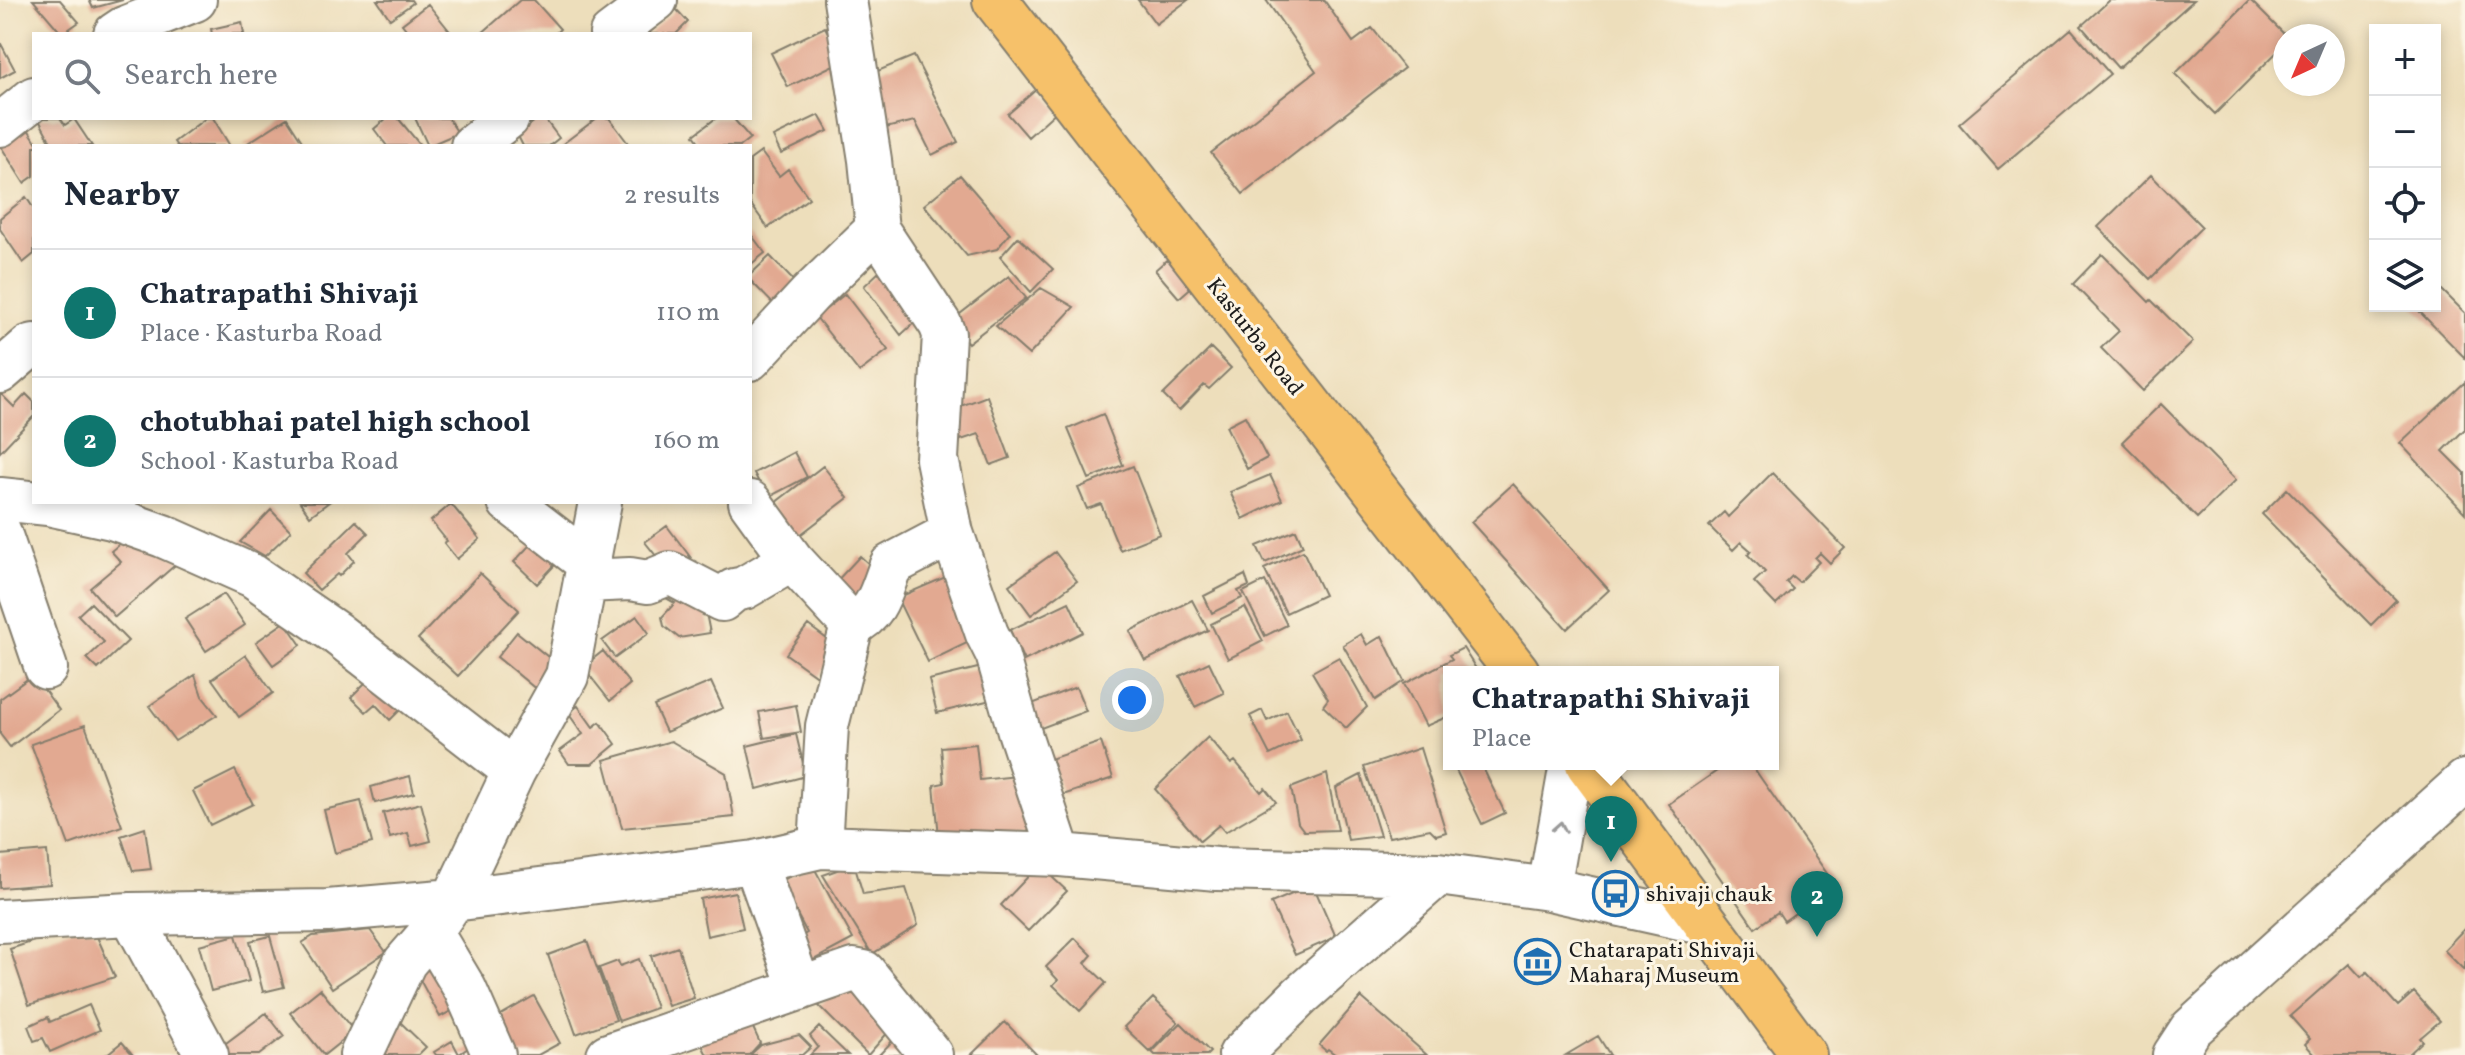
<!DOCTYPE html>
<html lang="en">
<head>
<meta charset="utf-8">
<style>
	:root { --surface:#fff; --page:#f2f2f3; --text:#1f2937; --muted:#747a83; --line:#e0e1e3; --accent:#0f766e }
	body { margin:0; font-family:Vollkorn,serif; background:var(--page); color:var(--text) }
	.controls { position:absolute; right:24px; top:24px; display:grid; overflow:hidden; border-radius:0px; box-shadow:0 4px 12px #0003 }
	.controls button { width:72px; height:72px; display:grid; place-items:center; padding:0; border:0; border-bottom:2px solid var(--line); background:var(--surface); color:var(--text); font:40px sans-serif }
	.compass { position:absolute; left:2273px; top:24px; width:72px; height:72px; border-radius:50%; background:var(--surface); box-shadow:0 4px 12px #0003; rotate:224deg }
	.you { position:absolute; left:1132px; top:700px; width:28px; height:28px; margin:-20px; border:6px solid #fff; border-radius:50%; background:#1a73e8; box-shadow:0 0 0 12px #1a73e833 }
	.badge { display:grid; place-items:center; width:52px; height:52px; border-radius:50%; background:var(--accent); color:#fff; font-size:26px; font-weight:700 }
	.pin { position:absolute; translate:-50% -66px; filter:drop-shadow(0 2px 4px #0008) }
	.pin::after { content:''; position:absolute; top:42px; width:28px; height:24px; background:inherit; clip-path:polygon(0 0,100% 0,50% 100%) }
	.popup { position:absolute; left:1443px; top:666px; width:336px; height:104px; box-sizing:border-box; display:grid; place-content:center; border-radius:0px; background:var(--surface); filter:drop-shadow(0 2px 6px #0005); font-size:26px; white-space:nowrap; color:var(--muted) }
	.popup b { font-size:30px; color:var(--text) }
	.popup::after { content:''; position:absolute; left:50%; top:100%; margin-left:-16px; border:16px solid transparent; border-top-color:var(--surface) }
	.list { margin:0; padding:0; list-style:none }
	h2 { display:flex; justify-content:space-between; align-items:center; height:104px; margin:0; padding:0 32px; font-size:34px }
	h2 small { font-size:26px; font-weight:400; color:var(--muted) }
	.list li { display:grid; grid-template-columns:52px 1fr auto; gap:24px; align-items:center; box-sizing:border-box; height:128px; padding:0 32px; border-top:2px solid var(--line) }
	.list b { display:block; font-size:30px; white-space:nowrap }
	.list p { margin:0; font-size:26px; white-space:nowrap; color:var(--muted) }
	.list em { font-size:26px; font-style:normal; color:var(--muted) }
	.icon { flex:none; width:44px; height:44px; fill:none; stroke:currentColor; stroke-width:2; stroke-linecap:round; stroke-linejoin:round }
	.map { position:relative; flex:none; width:2465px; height:1055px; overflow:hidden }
	.search { position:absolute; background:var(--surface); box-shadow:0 4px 12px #0003; left:32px; top:32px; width:720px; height:88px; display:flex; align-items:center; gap:20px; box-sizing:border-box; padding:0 28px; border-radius:0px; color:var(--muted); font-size:30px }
	.panel { position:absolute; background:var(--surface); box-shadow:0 4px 12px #0003; left:32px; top:144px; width:720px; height:360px; border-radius:0px }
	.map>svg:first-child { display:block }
	.building { fill:#e2a991 }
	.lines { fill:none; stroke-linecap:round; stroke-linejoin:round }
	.minor-casing { stroke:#847d6c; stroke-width:46 }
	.major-casing { stroke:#847d6c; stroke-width:48 }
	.minor { stroke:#fff; stroke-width:42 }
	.major { stroke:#f6c16b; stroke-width:44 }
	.oneway { stroke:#999 }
	.labels { text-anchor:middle; stroke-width:6; stroke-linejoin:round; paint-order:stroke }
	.street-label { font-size:22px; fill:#1c1c1c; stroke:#fcf5e5 }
	.poi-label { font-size:22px; fill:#1c1c1c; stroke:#fcf5e5; text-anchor:start }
</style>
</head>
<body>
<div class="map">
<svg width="2465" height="1055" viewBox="0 0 2465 1055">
	<rect width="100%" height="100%" fill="#fcf5e5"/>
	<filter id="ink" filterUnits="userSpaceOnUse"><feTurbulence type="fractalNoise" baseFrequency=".0125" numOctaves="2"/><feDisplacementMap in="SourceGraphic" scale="16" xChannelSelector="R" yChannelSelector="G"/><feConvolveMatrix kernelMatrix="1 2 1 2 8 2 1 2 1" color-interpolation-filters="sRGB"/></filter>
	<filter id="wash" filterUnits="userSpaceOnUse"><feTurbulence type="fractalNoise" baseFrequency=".006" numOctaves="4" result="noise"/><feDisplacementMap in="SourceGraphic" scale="32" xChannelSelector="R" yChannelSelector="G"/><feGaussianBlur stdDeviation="1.8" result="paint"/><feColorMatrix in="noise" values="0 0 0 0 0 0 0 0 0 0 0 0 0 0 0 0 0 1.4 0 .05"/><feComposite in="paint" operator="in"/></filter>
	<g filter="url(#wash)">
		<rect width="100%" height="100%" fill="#eddebb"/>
		<g id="blocks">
			<path class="building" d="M33,0H60L79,22L62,34Z
				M89,0H123L93,8Z
				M377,0H411L413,3L390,19Z
				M520,0H534L560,29L555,34H481Z
				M1138,0H1188L1156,24Z
				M1266,0H1324L1353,42L1372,28L1404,68L1243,194L1211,153L1316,71Z
				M2110,0H2194L2118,68L2081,26Z
				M2250,0L2285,35V44L2215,114L2175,74Z
				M428,4L452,34H410L402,24Z
				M676,9L688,22L676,34H648Z
				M242,22L244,34H212L211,29Z
				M825,27L842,61L788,87L771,53Z
				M2071,29L2110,74L1998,169L1959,124Z
				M0,42L15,70L0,78Z
				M914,56L958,142L932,155L915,121L873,131L863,77Z
				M1038,88L1058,110L1028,137L1008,114Z
				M819,115L828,131L781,154L773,137Z
				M38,118H60L65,125L74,119L92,146H53Z
				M206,118H213L230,146H177L174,142Z
				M287,118L305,146H243Z
				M387,118H398L421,146H387L374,129Z
				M415,118H448L458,133L428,146Z
				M538,118H544L559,138L549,146H523L517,134Z
				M597,118H609L630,146H560Z
				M716,118H733L750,138L740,146H702L694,135Z
				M24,123L39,146H34V176L24,183L0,145Z
				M761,152L779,176L788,169L809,198L768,228L750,203V160Z
				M960,175L1010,233L997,249L967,256L924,205Z
				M2151,175L2202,227L2150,279L2098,227Z
				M26,197L34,209V254L23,263L0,229V218Z
				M750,233L765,253L750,265Z
				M1018,237L1053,269L1031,292L1000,257Z
				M1179,249L1203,277L1179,298L1155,270Z
				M2102,254L2149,302L2151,300L2193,342L2143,391L2101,348L2119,331L2073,284Z
				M770,256L805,293L783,314L750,280V275Z
				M880,271L896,298L915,322L901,335L864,286Z
				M1009,276L1026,298L968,343L951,321Z
				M2435,283L2465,313V358L2414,306H2435Z
				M1041,288L1074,307L1029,355L996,326Z
				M845,294L888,350L859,372L816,317Z
				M1211,348L1231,368L1209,389L1204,385L1179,411L1163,395Z
				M2465,382V429L2443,451L2465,473V513L2400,443Z
				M0,393L14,407L26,394L34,402V416L0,452Z
				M987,396L1010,458L991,465L979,434L961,440L950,410Z
				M2161,404L2236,480L2197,518L2122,442Z
				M1103,414L1123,465L1089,479L1068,429Z
				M1245,416L1267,458L1247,469L1226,426Z
				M794,452L807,477L767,498L754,473Z
				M823,466L848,498L796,538L771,506Z
				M1133,466L1160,534L1120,550L1101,504L1087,509L1078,488Z
				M1772,473L1845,548L1830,563L1820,553L1815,558L1819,562L1799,582L1792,576L1786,582L1793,589L1776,605L1754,582L1765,572L1748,555L1751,551L1741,542L1733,550L1709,526L1724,512L1728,517Z
				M1270,475L1282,500L1243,519L1230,492Z
				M1513,484L1609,590L1567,629L1471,522Z
				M2287,489L2396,600L2371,625L2262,514Z
				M300,502H329L310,516Z
				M451,504L480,539L457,559L444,543L447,541L431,521Z
				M271,510L291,531L265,556L240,542Z
				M356,521L368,533L348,553L354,561L339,576L337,574L319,590L303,573Z
				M667,526L691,558L665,567L645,542Z
				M1296,530L1303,546L1265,563L1257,546Z
				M542,532L565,554L537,584L514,562Z
				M129,536L181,560L115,617L90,588L121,562L111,551Z
				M1303,551L1324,595L1286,613L1264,569Z
				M1055,552L1077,581L1031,615L1009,585Z
				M860,556L881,575L854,605L833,585Z
				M480,573L519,610L458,676L418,639Z
				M950,575L969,642L928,662L897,598Z
				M1245,575L1249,586L1238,591L1242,598L1212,613L1204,596Z
				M677,580L703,598L710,633L679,638L664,626L662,617L675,603L664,597Z
				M1265,581L1287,625L1265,636L1243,592Z
				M224,594L245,625L206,651L185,619Z
				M1192,600L1208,630L1145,661L1130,631Z
				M1069,602L1083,632L1024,661L1010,630Z
				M91,603L128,641L98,669L87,658L104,642L78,615Z
				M1245,607L1263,641L1228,659L1211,624Z
				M637,616L649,633L615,658L602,641Z
				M285,622L301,645L273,665L256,642Z
				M808,625L839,648L818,677L786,654Z
				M517,632L558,665L537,690L497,657Z
				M1361,634L1367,645L1382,636L1404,681L1375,700L1343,645Z
				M1463,648L1478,672H1449V716L1426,726L1404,684L1452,659L1449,655Z
				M603,651L630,684L610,701L583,667Z
				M246,655L273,693L239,717L212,679Z
				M1339,657L1367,707L1346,728L1323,706L1328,699L1312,672Z
				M1209,662L1224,693L1195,707L1180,676Z
				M986,666L995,699L937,713L929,680Z
				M375,673L406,704L390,720L375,704L366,712L351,697Z
				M33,675L59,710L10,747L0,734V699Z
				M195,675L202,696L217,715L175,741L149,706Z
				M711,682L723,708L666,732L654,706Z
				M1076,687L1086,711L1033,731L1024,707Z
				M796,705L801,732L764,738L759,712Z
				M578,706L593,727L600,722L616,744L592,764H569L560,751L583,734L568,713Z
				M1262,710L1267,721L1287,711L1301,740L1270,755L1250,716Z
				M85,725L122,826L69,845L31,744Z
				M796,734L806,776L757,789L747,746Z
				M1208,737L1231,764L1235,761L1261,792L1265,788L1276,802L1225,832L1219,825L1200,841L1155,789Z
				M671,741L726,773L734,817L622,828L604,760Z
				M1101,742L1113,778L1063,795L1050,759Z
				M976,744L980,780L1028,775L1034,834L939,836L934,785L944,783L941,747Z
				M1420,748L1446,832L1436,835L1430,829L1389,837L1364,767Z
				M1453,764H1481L1505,813L1482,824Z
				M1727,764H1751L1835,885L1784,921L1778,912L1755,928L1669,804Z
				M235,770L253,804L210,825L193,791Z
				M1327,774L1338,830L1304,831L1298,823L1291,788Z
				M1361,775L1380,836L1348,840L1336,788Z
				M410,776L414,793L375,803L371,787Z
				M361,801L372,843L335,853L324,810Z
				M421,803L431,841L412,846L408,833L390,838L383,813Z
				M145,828L151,869L133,871L121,836Z
				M47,851L50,884L0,888V855Z
				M812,864L853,939L810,962L797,939L807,933L780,882Z
				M854,864L863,894L906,888L918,925L872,954L823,875Z
				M1039,865L1067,891L1028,931L1001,905Z
				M1313,885L1336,937L1295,955L1271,903Z
				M735,892L743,928L707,936L700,899Z
				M74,928L94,930L115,977L29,1005L10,949Z
				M2465,928V971L2444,950Z
				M370,930L386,952L332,988L302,943L313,936Z
				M236,935L249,981L211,991L199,945Z
				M270,936L284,987L263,992L250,941Z
				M1075,938L1092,955L1085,963L1106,983L1080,1011L1053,985L1058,980L1046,967Z
				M587,941L616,1020L576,1034L548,955Z
				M678,947L694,998L668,1006L651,956Z
				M434,955L461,1006L440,1017L413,967Z
				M639,959L656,1008L619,1021L599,968L618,961L620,966Z
				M2349,964L2361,977L2367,972L2398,1006L2414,992L2440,1021L2420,1038L2423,1041L2408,1055H2315L2305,1044L2310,1039L2290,1016Z
				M844,982L890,1030L868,1055L819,1006Z
				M320,989L354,1031L324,1055L290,1013Z
				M534,996L560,1043L538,1055H512L492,1020Z
				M1361,997L1427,1055H1336L1328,1049L1326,1051L1319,1045Z
				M1153,998L1178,1022L1150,1052L1124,1027Z
				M89,1005L100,1030L50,1052L43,1038L34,1041L28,1026L48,1017L50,1022Z
				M266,1013L284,1036L259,1055H210Z
				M749,1019L760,1043L749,1055H707L700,1041Z
				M398,1020L426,1047L418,1055H379Z
				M1005,1022L1037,1055H971Z
				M1181,1023L1210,1052L1207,1055H1155L1152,1052Z
				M819,1027L848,1055H810L818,1047L810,1036Z
				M899,1034L918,1055H879Z
				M799,1035L811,1047L802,1055H750L761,1045Z
				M1598,1036L1610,1055H1566Z
				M452,1041L459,1054L479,1041L488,1055H436L434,1052Z
				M122,1042L133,1055H106Z"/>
		</g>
	</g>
	<g filter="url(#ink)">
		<use href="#blocks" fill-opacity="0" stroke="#847d6c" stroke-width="2"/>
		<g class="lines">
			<defs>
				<path id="minor" d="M115,34L124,28L195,0
					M611,34L656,0
					M0,125L34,98
					M472,146L508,118
					M877,229L940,324L944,334L937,459L952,533L987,634L997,654L1019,731L1060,855
					M750,359L810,294L877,229L870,160L845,0
					M0,372L30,346L34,345
					M0,499L48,504L112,518L163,536L253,576L336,633L514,771
					M509,502L588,563
					M750,502L792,560L852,625
					M0,533L46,668
					M585,581L630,579L648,582L670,573L722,600L734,590L744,588L792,560
					M820,847L827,726L852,625C878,613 881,591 891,565L952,533
					M755,862L800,989
					M1549,889L1571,764
					M131,914L207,1055
					M0,921L131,914L328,911L453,900L755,862L820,847L1060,855L1217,869L1438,874L1549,889L1707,924
					M431,932L465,989L494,1055
					M361,1055L405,962L431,932L453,900L514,771L567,676L600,502
					M608,1055L854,970L864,972L931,1055
					M1240,1055L1301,995L1438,874
					M2174,1055L2191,1029L2465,781"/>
				<path id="major" d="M995,0L1517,672
					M1588,764L1804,1055"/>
			</defs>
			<use href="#minor" class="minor-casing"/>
			<use href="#major" class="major-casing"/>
			<use href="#minor" class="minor"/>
			<use href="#major" class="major"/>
		</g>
		<defs><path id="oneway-chevron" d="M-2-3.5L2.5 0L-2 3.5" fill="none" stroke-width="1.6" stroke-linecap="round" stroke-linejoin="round" transform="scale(2)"/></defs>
		<use class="oneway" href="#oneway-chevron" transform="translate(1560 827) rotate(-80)"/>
	</g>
	<defs>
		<symbol id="bus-ring" viewBox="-11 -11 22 22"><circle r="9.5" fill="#fcf5e5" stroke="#1f6fb2" stroke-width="1.5"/><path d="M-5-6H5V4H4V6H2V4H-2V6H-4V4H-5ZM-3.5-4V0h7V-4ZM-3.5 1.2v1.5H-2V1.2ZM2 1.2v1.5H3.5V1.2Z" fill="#1f6fb2"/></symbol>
		<symbol id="museum-ring" viewBox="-11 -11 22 22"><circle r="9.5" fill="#fcf5e5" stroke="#1f6fb2" stroke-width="1.5"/><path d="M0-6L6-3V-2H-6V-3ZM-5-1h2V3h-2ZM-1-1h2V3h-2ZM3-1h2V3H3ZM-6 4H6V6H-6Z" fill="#1f6fb2"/></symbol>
	</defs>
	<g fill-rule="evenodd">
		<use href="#bus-ring" x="1590" y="868" width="51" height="51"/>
		<use href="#museum-ring" x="1512" y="936" width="51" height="51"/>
	</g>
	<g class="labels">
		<g class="street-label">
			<text transform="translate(1256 336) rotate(52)" y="8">Kasturba Road</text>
		</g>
		<g class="poi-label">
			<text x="1646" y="901">shivaji chauk</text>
			<text x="1569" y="957">Chatarapati Shivaji<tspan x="1569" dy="25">Maharaj Museum</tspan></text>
		</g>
	</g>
</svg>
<div class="controls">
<button>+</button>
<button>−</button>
<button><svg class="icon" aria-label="locate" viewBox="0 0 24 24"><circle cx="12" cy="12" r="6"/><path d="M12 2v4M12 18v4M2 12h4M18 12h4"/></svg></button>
<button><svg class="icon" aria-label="layers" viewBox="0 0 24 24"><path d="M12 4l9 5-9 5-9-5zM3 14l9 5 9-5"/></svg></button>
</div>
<svg class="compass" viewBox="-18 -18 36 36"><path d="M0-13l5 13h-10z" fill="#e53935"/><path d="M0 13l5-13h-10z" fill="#747a83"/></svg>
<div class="you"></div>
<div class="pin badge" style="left:1611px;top:862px">1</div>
<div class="popup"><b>Chatrapathi Shivaji</b>Place</div>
<div class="pin badge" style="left:1817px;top:937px">2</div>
<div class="search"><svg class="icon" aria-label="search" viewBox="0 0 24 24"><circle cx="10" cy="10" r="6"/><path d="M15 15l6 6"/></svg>Search here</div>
<section class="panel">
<h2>Nearby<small>2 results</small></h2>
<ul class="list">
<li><span class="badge">1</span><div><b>Chatrapathi Shivaji</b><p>Place · Kasturba Road</p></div><em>110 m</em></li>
<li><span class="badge">2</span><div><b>chotubhai patel high school</b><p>School · Kasturba Road</p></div><em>160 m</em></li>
</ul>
</section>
</div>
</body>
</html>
